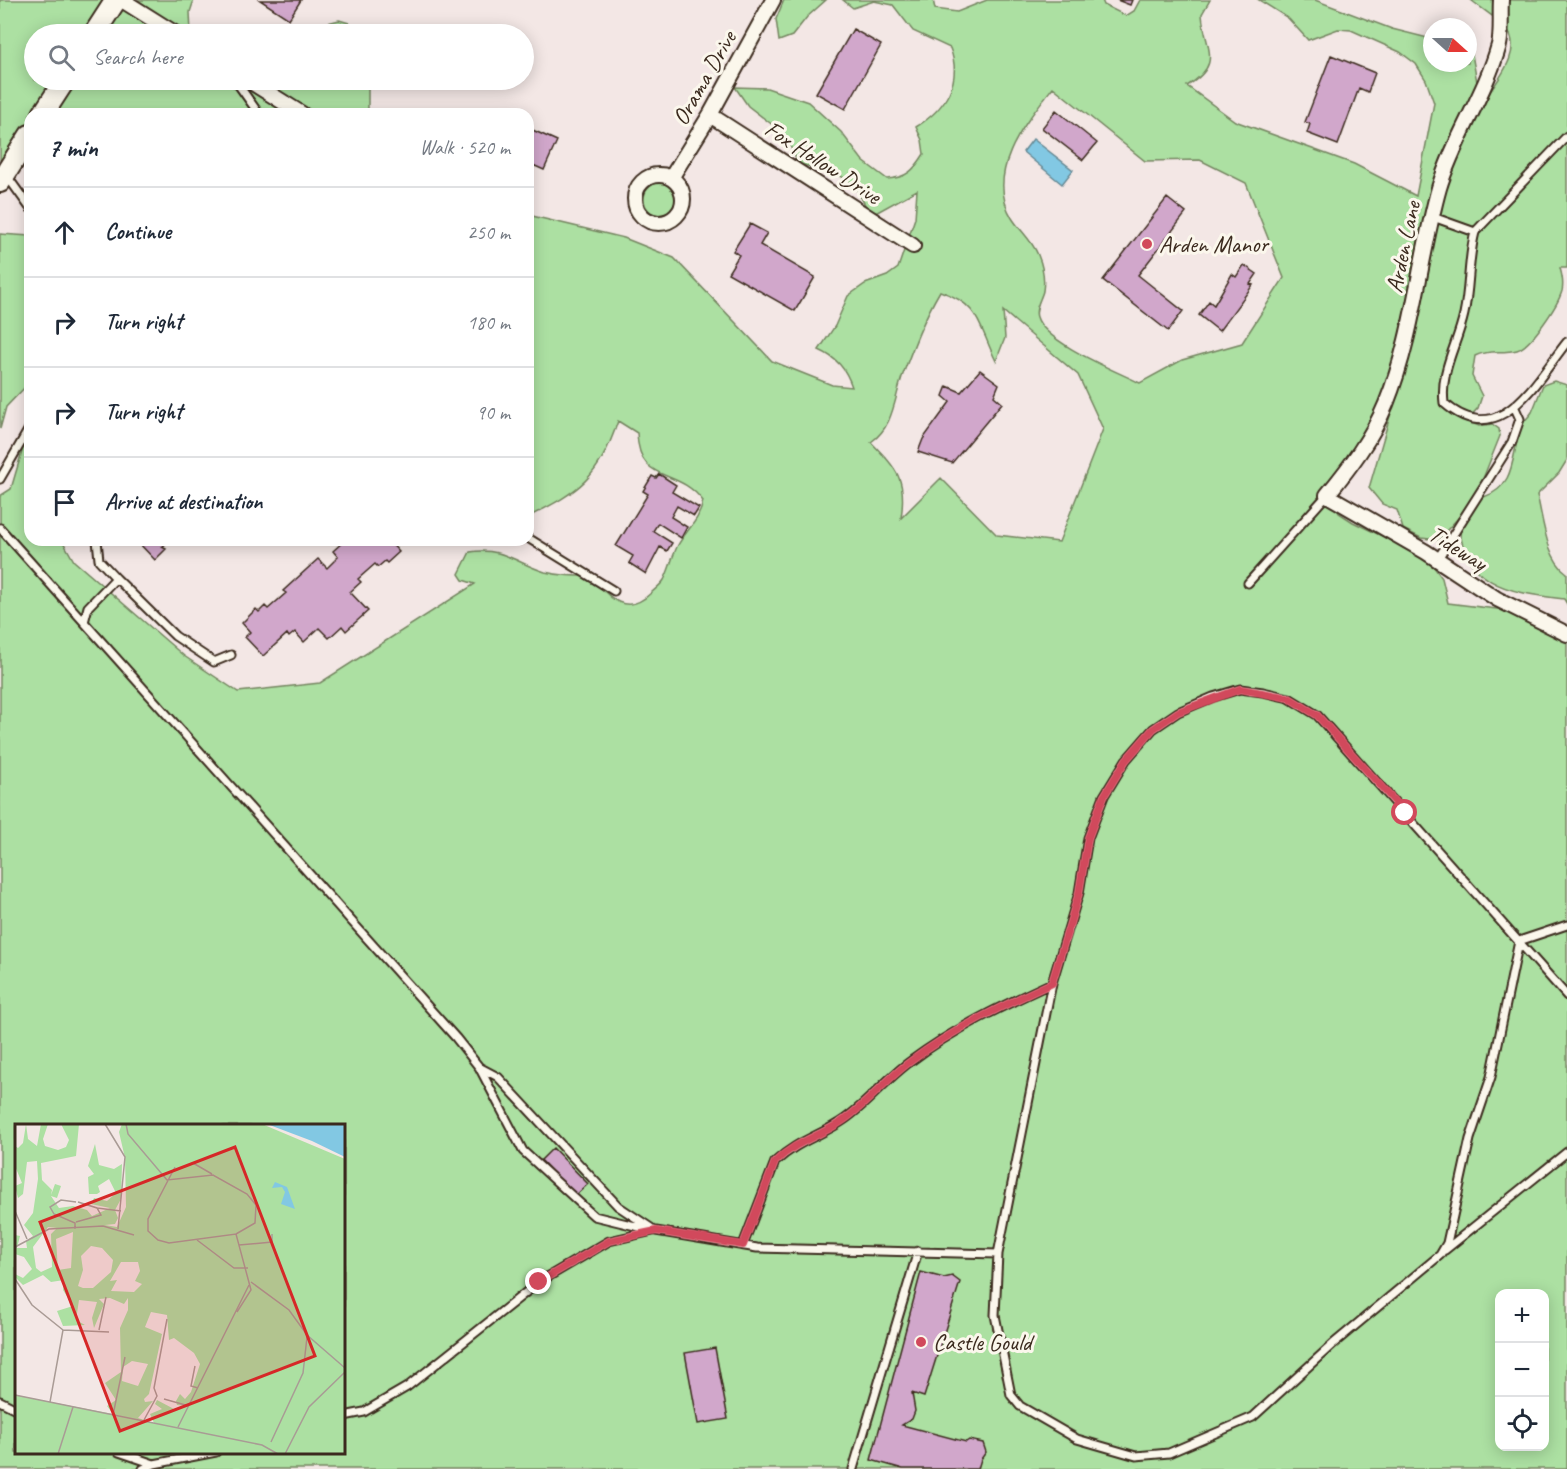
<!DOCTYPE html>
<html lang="en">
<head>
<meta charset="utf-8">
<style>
	:root { --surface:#fff; --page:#f6f6f7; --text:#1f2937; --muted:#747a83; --line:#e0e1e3 }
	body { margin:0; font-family:Caveat,sans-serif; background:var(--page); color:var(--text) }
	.controls { position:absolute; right:18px; bottom:18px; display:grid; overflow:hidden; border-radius:12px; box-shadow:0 3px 15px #0003 }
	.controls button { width:54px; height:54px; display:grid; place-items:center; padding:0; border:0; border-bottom:2px solid var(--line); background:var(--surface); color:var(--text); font:30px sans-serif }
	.compass { position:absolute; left:1423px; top:18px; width:54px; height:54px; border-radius:50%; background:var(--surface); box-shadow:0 3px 15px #0003; rotate:111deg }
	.stop { position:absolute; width:18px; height:18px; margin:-14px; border:4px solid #d1495b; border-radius:50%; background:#fff }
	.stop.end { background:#d1495b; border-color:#fff; box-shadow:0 2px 6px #0008 }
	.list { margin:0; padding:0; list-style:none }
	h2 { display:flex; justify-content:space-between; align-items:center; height:78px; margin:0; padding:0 24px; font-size:26px }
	h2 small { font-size:20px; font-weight:400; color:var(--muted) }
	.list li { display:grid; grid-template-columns:39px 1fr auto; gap:18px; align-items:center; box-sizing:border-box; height:90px; padding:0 24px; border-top:2px solid var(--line) }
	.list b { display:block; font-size:22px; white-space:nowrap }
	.list em { font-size:20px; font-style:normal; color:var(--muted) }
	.icon { flex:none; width:33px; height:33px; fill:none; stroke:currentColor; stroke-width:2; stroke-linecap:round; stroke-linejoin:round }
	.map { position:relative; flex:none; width:1567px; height:1469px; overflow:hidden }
	.search { position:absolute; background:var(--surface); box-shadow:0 3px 15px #0003; left:24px; top:24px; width:510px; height:66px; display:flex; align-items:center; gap:15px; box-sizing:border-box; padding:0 21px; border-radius:33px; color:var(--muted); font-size:22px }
	.panel { position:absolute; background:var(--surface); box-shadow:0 3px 15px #0003; left:24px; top:108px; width:510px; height:438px; border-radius:18px }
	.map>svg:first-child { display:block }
	.green { fill:#ace0a2; stroke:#748560; stroke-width:1.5; fill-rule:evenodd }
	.water { fill:#82c8e3; stroke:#668994; stroke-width:1.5 }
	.building { fill:#d1a7cb; stroke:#3b2a1e; stroke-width:1.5 }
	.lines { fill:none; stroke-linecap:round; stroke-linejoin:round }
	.service-casing { stroke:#3b2a1e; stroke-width:11 }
	.minor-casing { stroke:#3b2a1e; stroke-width:18 }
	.secondary-casing { stroke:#3b2a1e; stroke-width:24 }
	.service { stroke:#fbf7ec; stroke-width:7 }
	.minor { stroke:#fbf7ec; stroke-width:14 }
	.secondary { stroke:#fbf7ec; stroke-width:20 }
	.route { stroke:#d1495b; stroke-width:8 }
	.poi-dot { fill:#d1495b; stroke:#fbf7ec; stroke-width:2 }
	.labels { text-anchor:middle; stroke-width:6; stroke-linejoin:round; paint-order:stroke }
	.street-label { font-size:24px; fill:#3b2a1e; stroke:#fbf7ec }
	.poi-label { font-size:24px; fill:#3b2a1e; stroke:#fbf7ec; text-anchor:start }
	.inset-road { fill:none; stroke:#a99b95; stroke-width:1.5 }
	.view { fill:#d62828; fill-opacity:0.15; stroke:#d62828; stroke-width:3 }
	.inset-edge { fill:none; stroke:#3b2a1e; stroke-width:3 }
</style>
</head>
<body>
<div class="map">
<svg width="1567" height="1469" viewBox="0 0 1567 1469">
	<rect width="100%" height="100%" fill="#f3e7e5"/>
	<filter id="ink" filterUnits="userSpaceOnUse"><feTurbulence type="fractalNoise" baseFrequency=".0167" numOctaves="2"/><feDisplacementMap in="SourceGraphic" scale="12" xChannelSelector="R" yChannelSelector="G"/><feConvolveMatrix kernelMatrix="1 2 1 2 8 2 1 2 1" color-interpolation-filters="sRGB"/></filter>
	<g filter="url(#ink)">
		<path class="green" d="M0,0H116L94,34H34V80H65L43,114H30V135L0,182Z
			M121,0H194L190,12L191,34H100Z
			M784,0H826L807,17L792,36L779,41L776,19Z
			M843,0H933L935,9L957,12L987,0H1102L1104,5L1126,16L1134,11L1140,0H1210L1202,14C1204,48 1225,63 1187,86L1235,121L1354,164L1416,196L1434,103L1426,80L1416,64L1400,52L1351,30L1338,29L1308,40L1288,18L1259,0H1315L1392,29L1432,39V63H1468V48L1472,54L1481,105C1493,85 1528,50 1504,26C1495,17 1482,9 1471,0H1567V268H1560C1562,275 1564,283 1562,291C1558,305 1531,346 1517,350C1502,354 1489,349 1475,356L1472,376L1482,396L1478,408L1466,421L1479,426L1492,424L1499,429L1500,436L1482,481L1484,497C1517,486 1511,454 1521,427C1523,421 1529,417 1532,412C1536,403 1539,394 1543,385L1554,381L1567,385V460L1559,473L1537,495C1543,518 1546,559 1567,573V604L1564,599C1508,593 1459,584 1459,517L1438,540L1421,538L1403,529L1397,510L1382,504L1369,488L1392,409L1362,462L1338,493L1336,507L1339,513L1353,522L1409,549L1431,563L1442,578L1448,603L1513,611L1567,641V1469H0V496L11,489L26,438L30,435V540H62L74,561L184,656L238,692L320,683L475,584L463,580L459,574L470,552C503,547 516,563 545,572C560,576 575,576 591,576C609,597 625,618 651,593C655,589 661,585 664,580C670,569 672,556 678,545C687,529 700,520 703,501C677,466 639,486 637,433L618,421C598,479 581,490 528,517V215L624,238L674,258L772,361L832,385L852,387C846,369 837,358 819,350L835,326L848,296L865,284L887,276L898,268L915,218L917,190L872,215C864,206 861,195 854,186C841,171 817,169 799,164L790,146L774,126L748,106L735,87L767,88L808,102L841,132L863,161L887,179C907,178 914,170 924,154L922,140L916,127C945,109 963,82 950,48L913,31L893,5L874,1L853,8ZM1053,87L1145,161L1200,160L1246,183L1284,278L1242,343L1182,360L1140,383C1116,371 1044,342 1037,317C1034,309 1041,299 1043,291C1045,278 1043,267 1038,255C1032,240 1020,231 1012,218C984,172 1026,122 1053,87ZM940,291C981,305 978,325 996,361L1005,338L1003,311L1078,375L1103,429L1059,542L997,535L941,478L901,518C907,479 897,469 871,442C893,427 894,401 902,377C913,347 924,318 940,291ZM16,1126H344V1452H16ZM1500,1294H1544V1446H1500Z
			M339,20L349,23L359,34H286Z
			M73,80H368V114H53Z
			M644 199a16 16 0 1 1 32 0a16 16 0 1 1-32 0Z
			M0,234L30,236V382L6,407L0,429Z"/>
		<path class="water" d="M1033,139L1073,170L1062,184L1023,152Z"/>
		<path class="building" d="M260,0H301L289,19Z
			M1117,0H1132L1130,5Z
			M853,29L881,45L845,109L816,93Z
			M1331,55L1375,73L1368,92L1359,88L1338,145L1307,133L1310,124L1305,122Z
			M1056,110L1097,143L1083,160L1042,128Z
			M528,128L557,141L544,170L533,165L528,177Z
			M1167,198L1186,213L1138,275L1183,311L1168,331L1103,280Z
			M750,224L767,233L760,245L815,277L795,311L728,273L739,255L733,251Z
			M1244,265L1257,274L1250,284L1253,285L1219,331L1199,315L1209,301L1214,305L1232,274L1236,277Z
			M980,370L999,384L994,396L1002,403L952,463L918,452L923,439L950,402L943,396L947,386L961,392Z
			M659,474L676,485L672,492L699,508L694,516L677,506L671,517L687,527L681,538L658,523L653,531L672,543L667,551L660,547L646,574L629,563L633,556L616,546L648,494L643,491L652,476L656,478Z
			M136,540H170L162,547L166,549L155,560Z
			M345,540L350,542L352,540H388L399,552L387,563L385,561L378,567L375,564L358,579L361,582L350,592L368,611L346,631L342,626L329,638L319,628L304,642L295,632L289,637L287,634L263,656L245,637L250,632L242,623L256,609L259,612L265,606L268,609L286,593L283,591L318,559L327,568L338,557L333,551Z
			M553,1148L588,1184L575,1196L541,1160Z
			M921,1272L944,1278L952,1276L960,1282L924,1397L912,1393L915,1411L912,1419L902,1425L966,1442L969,1440L983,1443L986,1452L981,1459L978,1469H903L871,1460Z
			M715,1348L728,1419L698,1424L685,1353Z"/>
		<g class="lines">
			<defs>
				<path id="service" d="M235,80L259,114
					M7,176L30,208
					M1433,217L1475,232L1567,136
					M1475,232C1468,259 1470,287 1464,314C1457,346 1440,370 1444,403C1500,452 1535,382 1567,342
					M0,479L30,427
					M0,528L456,1038L479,1067L523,1151L594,1216L656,1231L757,1248L998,1254L1052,983L1079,893L1088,838L1104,796L1126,760L1153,729L1178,712L1213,697L1240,689L1263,692L1289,698L1317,715L1567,996
					M528,538L614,591
					M97,540L99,560L116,578
					M1437,560L1512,442L1520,419L1515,408
					M1248,583L1327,495
					M84,622L88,607L116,578L175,636L214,662L231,655
					M479,1067L498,1077L618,1206L651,1228
					M743,1245L775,1162C798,1140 821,1136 845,1119C869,1102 887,1078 911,1061C955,1028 1002,1006 1052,983
					M1445,1250L1567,1152
					M998,1254L995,1315L1011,1395L1020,1406L1077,1439L1136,1456L1169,1453L1253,1417L1333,1344L1440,1255L1447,1243L1470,1139L1491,1077L1519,941L1567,925
					M0,1401L16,1409
					M344,1416L364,1412L407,1387L539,1282L609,1241L653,1231
					M119,1452L154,1464
					M143,1469L154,1464L216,1452
					M853,1469L918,1251"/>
				<path id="minor" d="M122,0L176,34
					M1501,0C1500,14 1502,32 1499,45C1485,95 1454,138 1439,188C1419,259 1414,335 1386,404C1372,438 1350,467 1327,495L1426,552L1497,599L1567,634
					M248,80L302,114
					M710,115L913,246
					M635 199a24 24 0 1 1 48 0a24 24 0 1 1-48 0Z
					M671,178L710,115L773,0"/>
				<path id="secondary" d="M94,34L116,0
					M43,114L65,80
					M0,182L30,135"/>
			</defs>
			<use href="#service" class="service-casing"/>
			<use href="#minor" class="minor-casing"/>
			<use href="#secondary" class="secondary-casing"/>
			<use href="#service" class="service"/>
			<use href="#minor" class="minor"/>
			<use href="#secondary" class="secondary"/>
		</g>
	</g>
	<g class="lines" filter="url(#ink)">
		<path class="route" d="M539,1282L609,1241L656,1231L743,1245L775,1162C796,1141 818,1137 841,1122C867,1105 886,1079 911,1061C955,1028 1002,1006 1052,983L1079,893L1088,838L1104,796L1126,760L1153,729L1178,712L1240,689L1289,698L1317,715L1405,813"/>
	</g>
	<g class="poi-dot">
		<circle cx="1147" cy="244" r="6"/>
		<circle cx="921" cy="1342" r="6"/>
	</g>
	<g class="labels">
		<g class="street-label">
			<text transform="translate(704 78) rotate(-60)" y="8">Orama Drive</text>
			<text transform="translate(823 162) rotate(33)" y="8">Fox Hollow Drive</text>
			<text transform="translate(1403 247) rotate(-78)" y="8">Arden Lane</text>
			<text transform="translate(1458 548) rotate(32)" y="8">Tideway</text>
		</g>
		<g class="poi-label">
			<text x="1159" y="252">Arden Manor</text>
			<text x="933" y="1350">Castle Gould</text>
		</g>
	</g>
	<g transform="translate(15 1124)">
		<rect width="330" height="330" fill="#f3e7e5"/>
		<path d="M11,0L13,15L22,22L26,0H33L28,15L30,22L43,26L51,23L54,16L46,0H64L61,32L26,39L27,56L37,66L36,71L40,60L46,62L42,74L36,72L44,84L58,82L72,86L77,92L95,84L76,80L79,74L92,77L101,69L94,55L83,62L85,68L82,70H74L73,53L79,50L73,42L80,20L84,41L99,45L107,40L106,75L100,86L103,94L100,100L90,101L102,103L111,83L110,34L104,8L107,0H247L330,35V330H0V271L98,290L92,282L101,276L90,259L106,248L105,204L113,186V174L109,180L95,174L84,175L89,180L79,204L77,194L82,178L64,176L61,196L70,201L48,202L42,187L58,182L48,166L49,156L36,158L28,151L8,161L0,153V150L8,154L17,145L9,133L0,130V111L5,112L2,124H12L11,117L18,112L9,101L18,89L23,55L22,37L12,38L8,70L3,74L0,62L7,59L0,42V22L3,24L8,19ZM33,103L42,104L36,110L37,143L26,148L21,144L18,123ZM58,108L56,144L43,146L41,115ZM76,122L87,124L98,136L96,148L78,164H68L63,162L68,146L66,132ZM106,138H123L125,147L120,157L127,160L119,168L96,167L102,156L95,157ZM136,188L152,191L154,216L159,214L179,229L185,240L176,268L170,275L165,270L161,277L162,281L171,282L159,285L142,276L140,280L147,285L135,290L139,299L123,294L138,277L130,278L129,275L134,270L147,210L130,203ZM117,237L133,240L123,262L107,257L108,243Z" fill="#ace0a2" fill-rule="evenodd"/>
		<path d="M252,0H330V33L297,17ZM260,58L272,63L280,85L266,80L270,68L267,63L257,64Z" fill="#82c8e3"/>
		<path class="inset-road" d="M90,0L110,33L103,105M111,0L113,10L152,56L198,51L232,70L241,81L240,99L221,110M178,39L197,50M160,43L133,95V107L143,116L154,119L221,110L236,166L222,188M82,84L106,87M0,87L12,115M61,98L86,91L82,84L63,78M60,105V99L39,90L35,83L46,76L61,78M182,116L219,144H233M224,121L257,118V110M0,123L34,105L88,102L119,111M0,155L17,181L48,206L35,278M236,158L274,186L292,211L330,244M48,206L94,208M84,206L91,173M180,242L176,262L183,264M0,271L247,321L263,330M149,275L174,282M98,291L110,233M129,296L142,272L139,264L152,195M163,303L234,161M256,318L288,249L292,213M43,330L58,283M270,330L294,283L330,248"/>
		<path class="view" d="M220,23L300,232L105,307L25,98Z"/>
		<rect width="330" height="330" class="inset-edge"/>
	</g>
</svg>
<div class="controls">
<button>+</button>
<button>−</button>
<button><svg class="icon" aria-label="locate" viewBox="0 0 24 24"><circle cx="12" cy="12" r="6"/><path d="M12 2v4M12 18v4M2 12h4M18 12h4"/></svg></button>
</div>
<svg class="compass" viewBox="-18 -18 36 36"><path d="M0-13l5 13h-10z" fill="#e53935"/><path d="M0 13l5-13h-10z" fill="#747a83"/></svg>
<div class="stop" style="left:1405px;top:813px"></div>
<div class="stop end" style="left:539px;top:1282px"></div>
<div class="search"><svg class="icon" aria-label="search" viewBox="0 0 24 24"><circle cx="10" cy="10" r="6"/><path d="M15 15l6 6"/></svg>Search here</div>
<section class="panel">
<h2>7 min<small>Walk · 520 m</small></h2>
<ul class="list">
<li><svg class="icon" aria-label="ahead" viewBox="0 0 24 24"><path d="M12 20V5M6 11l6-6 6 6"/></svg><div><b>Continue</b></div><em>250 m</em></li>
<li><svg class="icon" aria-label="right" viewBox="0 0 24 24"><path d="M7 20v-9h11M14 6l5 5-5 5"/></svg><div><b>Turn right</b></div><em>180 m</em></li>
<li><svg class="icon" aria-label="right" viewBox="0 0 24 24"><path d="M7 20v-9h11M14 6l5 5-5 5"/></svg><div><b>Turn right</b></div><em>90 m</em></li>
<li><svg class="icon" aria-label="arrive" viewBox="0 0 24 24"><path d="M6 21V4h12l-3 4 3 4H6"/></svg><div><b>Arrive at destination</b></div></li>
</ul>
</section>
</div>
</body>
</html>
